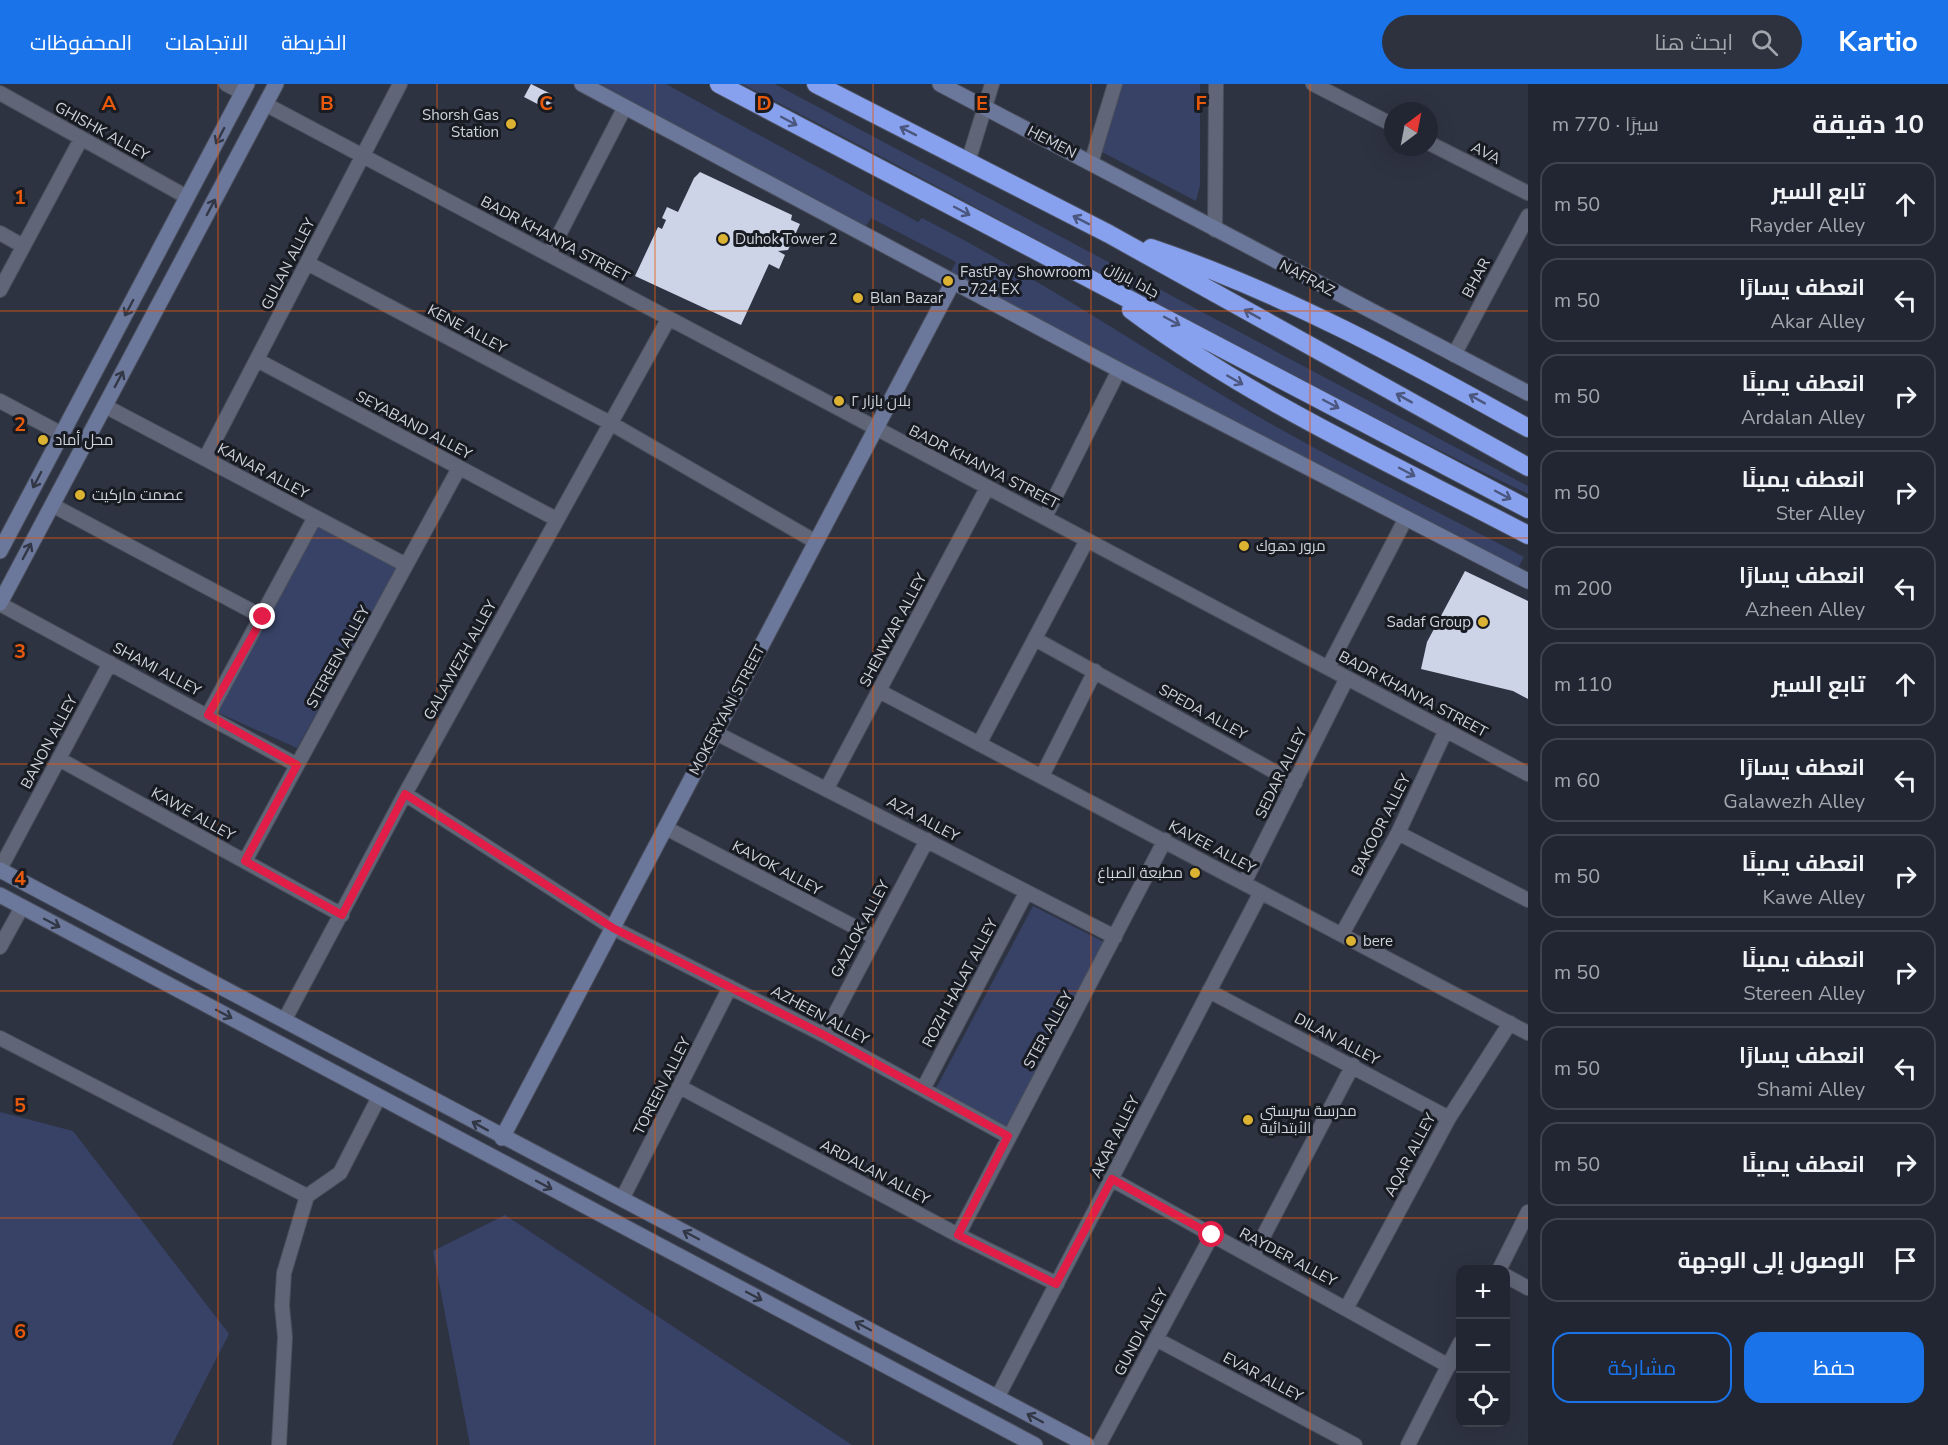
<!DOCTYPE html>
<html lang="ar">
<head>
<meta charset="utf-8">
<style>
	:root { --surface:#222632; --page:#2e323e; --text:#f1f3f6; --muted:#a2a5ac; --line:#3f434d; --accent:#1a73e8 }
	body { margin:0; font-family:"Nunito Sans",Cairo,sans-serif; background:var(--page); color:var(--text); direction:rtl }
	.controls { position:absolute; right:18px; bottom:18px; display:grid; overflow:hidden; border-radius:12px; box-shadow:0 6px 24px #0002 }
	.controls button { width:54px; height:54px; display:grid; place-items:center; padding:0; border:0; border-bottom:2px solid var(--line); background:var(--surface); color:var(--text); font:30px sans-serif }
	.compass { position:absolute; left:1384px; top:18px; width:54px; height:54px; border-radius:50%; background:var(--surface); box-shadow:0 6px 24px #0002; rotate:32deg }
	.stop { position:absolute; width:18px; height:18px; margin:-14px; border:4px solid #e11d48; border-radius:50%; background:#fff }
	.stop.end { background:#e11d48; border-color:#fff; box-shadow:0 2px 6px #0008 }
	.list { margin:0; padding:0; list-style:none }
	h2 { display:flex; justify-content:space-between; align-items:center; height:78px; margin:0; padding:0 24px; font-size:26px }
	h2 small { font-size:20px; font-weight:400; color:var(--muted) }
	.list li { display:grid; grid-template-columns:39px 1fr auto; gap:18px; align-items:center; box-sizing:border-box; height:84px; margin:0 12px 12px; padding:0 12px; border:2px solid var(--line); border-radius:18px }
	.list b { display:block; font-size:22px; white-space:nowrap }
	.list p { margin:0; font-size:20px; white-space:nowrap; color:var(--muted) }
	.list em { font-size:20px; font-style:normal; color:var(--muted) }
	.actions { display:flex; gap:12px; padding:18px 24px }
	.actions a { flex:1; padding:14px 0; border:2px solid var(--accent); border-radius:18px; text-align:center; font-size:21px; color:var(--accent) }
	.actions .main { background:var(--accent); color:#fff }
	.icon { flex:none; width:33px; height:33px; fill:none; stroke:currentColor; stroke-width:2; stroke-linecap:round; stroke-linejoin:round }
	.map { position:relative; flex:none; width:1528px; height:1361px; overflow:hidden; direction:ltr }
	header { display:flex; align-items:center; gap:36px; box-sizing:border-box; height:84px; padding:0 30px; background:var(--accent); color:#fff }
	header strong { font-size:28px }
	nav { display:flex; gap:33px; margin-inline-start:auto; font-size:21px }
	.search { width:420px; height:54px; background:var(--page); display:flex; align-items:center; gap:15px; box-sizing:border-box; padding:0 21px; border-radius:33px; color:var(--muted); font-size:22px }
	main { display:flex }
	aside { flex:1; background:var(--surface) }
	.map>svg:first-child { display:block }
	.green { fill:#374266 }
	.building { fill:#cdd4e8 }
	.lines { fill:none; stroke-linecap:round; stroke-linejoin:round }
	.street-casing { stroke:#4a4f5c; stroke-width:16 }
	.secondary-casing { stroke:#4a4f5c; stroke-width:17 }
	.highway-casing { stroke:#4a4f5c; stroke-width:20 }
	.street { stroke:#606677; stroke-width:14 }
	.secondary { stroke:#6c789b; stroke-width:15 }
	.highway { stroke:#88a1ee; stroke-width:18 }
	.oneway { stroke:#4b577e }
	.oneway2 { stroke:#323746 }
	.route { stroke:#e11d48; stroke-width:8 }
	.grid { fill:none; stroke:#e8590c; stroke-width:1.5; stroke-opacity:0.55 }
	.poi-dot { fill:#dcb233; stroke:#191b22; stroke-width:2 }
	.labels { text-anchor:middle; stroke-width:6; stroke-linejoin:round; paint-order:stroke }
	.poi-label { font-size:15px; fill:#d0d4de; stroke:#191b22; text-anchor:start }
	.street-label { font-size:15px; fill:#d0d4de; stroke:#191b22 }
	.grid-label { font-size:20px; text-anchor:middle; font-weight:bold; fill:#e8590c; stroke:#191b22; stroke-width:6; stroke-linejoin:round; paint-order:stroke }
</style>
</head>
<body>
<header>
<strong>Kartio</strong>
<div class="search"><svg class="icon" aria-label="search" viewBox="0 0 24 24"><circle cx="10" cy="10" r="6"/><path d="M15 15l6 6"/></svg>ابحث هنا</div>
<nav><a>الخريطة</a><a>الاتجاهات</a><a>المحفوظات</a></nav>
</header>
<main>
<aside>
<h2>10 دقيقة<small>سيرًا · 770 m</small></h2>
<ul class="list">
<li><svg class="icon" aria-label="ahead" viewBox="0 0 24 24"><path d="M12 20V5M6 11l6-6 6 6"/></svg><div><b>تابع السير</b><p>Rayder Alley</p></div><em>50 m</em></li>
<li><svg class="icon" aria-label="left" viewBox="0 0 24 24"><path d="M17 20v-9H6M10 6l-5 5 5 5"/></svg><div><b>انعطف يسارًا</b><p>Akar Alley</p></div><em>50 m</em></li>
<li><svg class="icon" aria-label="right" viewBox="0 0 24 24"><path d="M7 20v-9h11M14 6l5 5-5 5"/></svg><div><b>انعطف يمينًا</b><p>Ardalan Alley</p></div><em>50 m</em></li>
<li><svg class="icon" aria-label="right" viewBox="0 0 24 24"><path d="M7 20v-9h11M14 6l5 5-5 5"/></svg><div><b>انعطف يمينًا</b><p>Ster Alley</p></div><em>50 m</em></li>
<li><svg class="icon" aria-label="left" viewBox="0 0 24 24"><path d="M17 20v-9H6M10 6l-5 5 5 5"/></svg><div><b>انعطف يسارًا</b><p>Azheen Alley</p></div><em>200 m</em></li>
<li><svg class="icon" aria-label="ahead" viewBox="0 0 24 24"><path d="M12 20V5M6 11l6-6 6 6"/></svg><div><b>تابع السير</b></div><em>110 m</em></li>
<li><svg class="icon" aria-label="left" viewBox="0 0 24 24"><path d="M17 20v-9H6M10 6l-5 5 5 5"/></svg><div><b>انعطف يسارًا</b><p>Galawezh Alley</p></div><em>60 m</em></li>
<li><svg class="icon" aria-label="right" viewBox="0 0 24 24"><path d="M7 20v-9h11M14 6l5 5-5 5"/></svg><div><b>انعطف يمينًا</b><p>Kawe Alley</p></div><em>50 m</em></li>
<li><svg class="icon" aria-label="right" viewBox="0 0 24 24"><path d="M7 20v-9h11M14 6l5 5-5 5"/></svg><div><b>انعطف يمينًا</b><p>Stereen Alley</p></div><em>50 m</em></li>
<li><svg class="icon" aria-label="left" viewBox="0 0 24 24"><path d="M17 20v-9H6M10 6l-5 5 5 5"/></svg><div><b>انعطف يسارًا</b><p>Shami Alley</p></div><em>50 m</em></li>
<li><svg class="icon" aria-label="right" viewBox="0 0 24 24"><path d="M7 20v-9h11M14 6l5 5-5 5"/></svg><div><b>انعطف يمينًا</b></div><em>50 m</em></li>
<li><svg class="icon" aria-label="arrive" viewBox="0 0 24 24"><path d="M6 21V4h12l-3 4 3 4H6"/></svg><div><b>الوصول إلى الوجهة</b></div></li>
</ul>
<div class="actions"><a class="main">حفظ</a><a>مشاركة</a></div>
</aside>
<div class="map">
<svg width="1528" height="1361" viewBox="0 0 1528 1361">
	<rect width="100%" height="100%" fill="#2e3342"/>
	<path class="green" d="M589,0H666L918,138L922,134C1034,191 1138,262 1247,326C1337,379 1432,424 1524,473L1517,486L950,189L956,178L871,134L864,145Z
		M742,0H775L801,14L1528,402V410C1262,281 1005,136 742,0Z
		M1121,0H1200V101L1196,117L1102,68Z
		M316,438L398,481L297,664L214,627Z
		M1033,822L1104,858L1009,1045L935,1006Z
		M0,1028L73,1047L229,1250L172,1361H0Z
		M505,1131L852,1361H470L433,1167Z"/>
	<path class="building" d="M531,0L555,12L549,26L524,13Z
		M700,88L792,131L791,136L800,140L788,166L778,167L785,171L779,185L769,180L741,241L635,192L658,143L662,145L666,136L662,134L667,123L678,128L694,94Z
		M1465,487L1528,517V615L1513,607L1421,585L1427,558Z"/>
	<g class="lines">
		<defs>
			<path id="street" d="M226,0L243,9
				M1313,0L1393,41
				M0,9L187,113
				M265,20L1528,690
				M1429,59L1528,109
				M968,78L992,0
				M1091,79L1115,0
				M1215,146L1216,0
				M0,149L23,162
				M549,170L625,23
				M307,179L612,340L816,458
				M0,206L81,55
				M1454,271L1528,132
				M257,276L556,435
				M0,317L62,350
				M105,322L406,481
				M205,375L400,0
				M52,421L263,533
				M1045,433L1119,286
				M0,520L297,681
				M1035,555L1295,699
				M1328,584L1406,434
				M879,607L1528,949
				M208,631L315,433
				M714,648L1115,853
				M979,660L1087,456
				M59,675L342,831
				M1042,692L1095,587
				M827,704L987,404
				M405,710L613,844L824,951L1008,1052
				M666,744L874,853
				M1398,749L1528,816
				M245,777L459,384
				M0,785L110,579
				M1244,799L1347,594
				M1342,850L1398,749L1446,646
				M0,863L22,823
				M1209,907L1449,1034
				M285,935L405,710L669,234
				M824,951L927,756
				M0,954L307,1112L340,1089L379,1013
				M680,1003L958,1151L1057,1200
				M923,1005L1026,809
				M1111,1095L1449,1282
				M622,1115L730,903
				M958,1151L1165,756
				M1253,1172L1353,981
				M1499,1186L1528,1128
				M1506,1192L1528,1204
				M1347,1223L1449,1034L1510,939
				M1156,1255L1355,1361
				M997,1314L1261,808
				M279,1361L285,1253L282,1222L284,1189L307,1112
				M1099,1361L1212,1151
				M1408,1361L1460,1259"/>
			<path id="secondary" d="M582,0L1119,286L1528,497
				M940,0L1528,309
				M0,467L247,0
				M0,519L276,0
				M0,786L1087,1361
				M0,811L1035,1361
				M502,1054L953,198"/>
			<path id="highway" d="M719,0L1528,425
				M816,0L1109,150L1528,383
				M1151,164C1284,209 1406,276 1528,344
				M1131,226C1253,317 1393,380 1528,451"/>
		</defs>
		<use href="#street" class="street-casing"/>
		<use href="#secondary" class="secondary-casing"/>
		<use href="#highway" class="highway-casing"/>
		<use href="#street" class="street"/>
		<use href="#secondary" class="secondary"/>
		<use href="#highway" class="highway"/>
	</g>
	<defs><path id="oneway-shaft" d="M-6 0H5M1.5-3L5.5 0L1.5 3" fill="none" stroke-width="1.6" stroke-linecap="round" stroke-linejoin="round" transform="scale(1.5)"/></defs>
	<g class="oneway">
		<use href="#oneway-shaft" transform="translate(789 37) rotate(28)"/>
		<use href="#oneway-shaft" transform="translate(908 47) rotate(-153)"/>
		<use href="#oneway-shaft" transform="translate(962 127) rotate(28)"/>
		<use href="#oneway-shaft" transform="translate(1081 136) rotate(-153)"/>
		<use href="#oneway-shaft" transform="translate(1252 230) rotate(-151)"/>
		<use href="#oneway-shaft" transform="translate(1172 237) rotate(28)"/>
		<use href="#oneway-shaft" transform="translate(1235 296) rotate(30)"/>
		<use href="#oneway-shaft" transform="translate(1404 314) rotate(-151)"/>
		<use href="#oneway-shaft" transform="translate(1477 315) rotate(-151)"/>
		<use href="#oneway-shaft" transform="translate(1331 320) rotate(28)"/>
		<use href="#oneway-shaft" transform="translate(1407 388) rotate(28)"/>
		<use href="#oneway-shaft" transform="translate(1503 411) rotate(28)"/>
	</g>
	<g class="oneway2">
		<use href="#oneway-shaft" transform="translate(220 52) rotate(118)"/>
		<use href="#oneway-shaft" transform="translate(211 123) rotate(-62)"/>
		<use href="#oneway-shaft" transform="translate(129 224) rotate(118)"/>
		<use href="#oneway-shaft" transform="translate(119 295) rotate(-62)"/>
		<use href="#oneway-shaft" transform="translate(37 396) rotate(118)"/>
		<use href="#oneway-shaft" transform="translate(27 467) rotate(-62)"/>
		<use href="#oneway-shaft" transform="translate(52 839) rotate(28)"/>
		<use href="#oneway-shaft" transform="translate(224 930) rotate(28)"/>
		<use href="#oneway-shaft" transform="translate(480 1042) rotate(-151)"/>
		<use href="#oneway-shaft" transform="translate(544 1101) rotate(28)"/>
		<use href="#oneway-shaft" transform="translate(691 1151) rotate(-152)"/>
		<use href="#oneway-shaft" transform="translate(754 1212) rotate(28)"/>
		<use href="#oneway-shaft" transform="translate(863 1242) rotate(-152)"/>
		<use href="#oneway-shaft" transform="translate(1035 1334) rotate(-152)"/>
	</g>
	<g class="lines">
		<path class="route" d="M263,533L208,631L297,681L245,777L342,831L405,710L613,844L824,951L1008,1052L958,1151L1056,1200L1112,1095L1212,1151"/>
	</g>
	<path class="grid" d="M218,0V1361M437,0V1361M655,0V1361M873,0V1361M1091,0V1361M1310,0V1361M0,227H1528M0,454H1528M0,680H1528M0,907H1528M0,1134H1528"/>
	<g class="poi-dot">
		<circle cx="511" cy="40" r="6"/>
		<circle cx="723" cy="155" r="6"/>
		<circle cx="948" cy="197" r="6"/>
		<circle cx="858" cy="214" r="6"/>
		<circle cx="839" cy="317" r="6"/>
		<circle cx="43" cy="356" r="6"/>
		<circle cx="80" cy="411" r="6"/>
		<circle cx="1244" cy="462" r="6"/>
		<circle cx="1483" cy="538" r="6"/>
		<circle cx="1195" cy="789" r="6"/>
		<circle cx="1351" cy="857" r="6"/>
		<circle cx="1248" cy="1036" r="6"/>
	</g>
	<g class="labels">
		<g class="poi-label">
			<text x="499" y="36" text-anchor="end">Shorsh Gas<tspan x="499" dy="17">Station</tspan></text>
			<text x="735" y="160">Duhok Tower 2</text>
			<text x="960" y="193">FastPay Showroom<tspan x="960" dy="17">- 724 EX</tspan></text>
			<text x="870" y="219">Blan Bazar</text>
			<text x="851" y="322">بلان بازار ٢</text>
			<text x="55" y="361">محل أماد</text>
			<text x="92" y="416">عصمت ماركيت</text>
			<text x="1256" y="467">مرور دهوك</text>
			<text x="1471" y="543" text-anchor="end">Sadaf Group</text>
			<text x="1183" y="794" text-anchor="end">مطبعة الصباغ</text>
			<text x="1363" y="862">bere</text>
			<text x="1260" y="1032">مدرسة سربستي<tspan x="1260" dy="17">الأبتدائية</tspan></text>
		</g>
		<g class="street-label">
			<text transform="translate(102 47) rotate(29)" y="5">GHISHK ALLEY</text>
			<text transform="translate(1052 58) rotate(27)" y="5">HEMEN</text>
			<text transform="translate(1486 69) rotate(27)" y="5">AVA</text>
			<text transform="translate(555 155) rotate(28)" y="5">BADR KHANYA STREET</text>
			<text transform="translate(288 180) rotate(-63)" y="5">GULAN ALLEY</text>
			<text transform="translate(1307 194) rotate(28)" y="5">NAFRAZ</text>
			<text transform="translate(1476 194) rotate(-62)" y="5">BHAR</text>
			<text transform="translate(1132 196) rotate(28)" y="5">جادا بارزان</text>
			<text transform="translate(467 245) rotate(28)" y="5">KENE ALLEY</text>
			<text transform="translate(414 341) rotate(28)" y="5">SEYABAND ALLEY</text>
			<text transform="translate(984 383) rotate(27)" y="5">BADR KHANYA STREET</text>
			<text transform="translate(263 387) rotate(28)" y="5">KANAR ALLEY</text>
			<text transform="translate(893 546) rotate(-62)" y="5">SHENWAR ALLEY</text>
			<text transform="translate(338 573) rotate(-61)" y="5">STEREEN ALLEY</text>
			<text transform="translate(460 576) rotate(-61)" y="5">GALAWEZH ALLEY</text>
			<text transform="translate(157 585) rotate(28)" y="5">SHAMI ALLEY</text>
			<text transform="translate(1413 610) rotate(28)" y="5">BADR KHANYA STREET</text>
			<text transform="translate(727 626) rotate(-62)" y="5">MOKERYANI STREET</text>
			<text transform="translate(1203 628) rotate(29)" y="5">SPEDA ALLEY</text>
			<text transform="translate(49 658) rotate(-62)" y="5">BANON ALLEY</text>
			<text transform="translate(1281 689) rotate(-64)" y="5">SEDAR ALLEY</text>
			<text transform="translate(193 730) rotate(29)" y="5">KAWE ALLEY</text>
			<text transform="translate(923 735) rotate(28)" y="5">AZA ALLEY</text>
			<text transform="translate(1381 741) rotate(-63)" y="5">BAKOOR ALLEY</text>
			<text transform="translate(1212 763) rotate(28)" y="5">KAVEE ALLEY</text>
			<text transform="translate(777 784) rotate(28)" y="5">KAVOK ALLEY</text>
			<text transform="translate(860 845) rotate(-62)" y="5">GAZLOK ALLEY</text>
			<text transform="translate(960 899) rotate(-62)" y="5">ROZH HALAT ALLEY</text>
			<text transform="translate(820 931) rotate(28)" y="5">AZHEEN ALLEY</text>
			<text transform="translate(1048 946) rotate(-61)" y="5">STER ALLEY</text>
			<text transform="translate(1337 955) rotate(28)" y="5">DILAN ALLEY</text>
			<text transform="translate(662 1002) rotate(-63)" y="5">TOREEN ALLEY</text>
			<text transform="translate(1115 1053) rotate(-63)" y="5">AKAR ALLEY</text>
			<text transform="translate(1410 1071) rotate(-62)" y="5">AQAR ALLEY</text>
			<text transform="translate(875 1088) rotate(28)" y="5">ARDALAN ALLEY</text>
			<text transform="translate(1288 1173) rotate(28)" y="5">RAYDER ALLEY</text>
			<text transform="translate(1141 1248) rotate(-62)" y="5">GUNDI ALLEY</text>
			<text transform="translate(1263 1293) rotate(28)" y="5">EVAR ALLEY</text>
		</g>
	</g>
	<g class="grid-label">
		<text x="109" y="26">A</text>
		<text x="327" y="26">B</text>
		<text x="546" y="26">C</text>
		<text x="764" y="26">D</text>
		<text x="982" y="26">E</text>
		<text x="1201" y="26">F</text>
		<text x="20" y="120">1</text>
		<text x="20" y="347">2</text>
		<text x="20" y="574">3</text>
		<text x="20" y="801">4</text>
		<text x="20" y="1028">5</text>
		<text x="20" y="1254">6</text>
	</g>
</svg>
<div class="controls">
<button>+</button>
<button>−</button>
<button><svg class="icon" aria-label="locate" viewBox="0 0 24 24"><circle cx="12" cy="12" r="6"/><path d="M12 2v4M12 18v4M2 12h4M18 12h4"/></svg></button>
</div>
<svg class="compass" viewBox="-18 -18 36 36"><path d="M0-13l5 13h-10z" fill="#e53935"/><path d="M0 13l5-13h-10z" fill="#a2a5ac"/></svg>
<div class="stop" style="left:1212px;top:1151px"></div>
<div class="stop end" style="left:263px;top:533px"></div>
</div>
</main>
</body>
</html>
